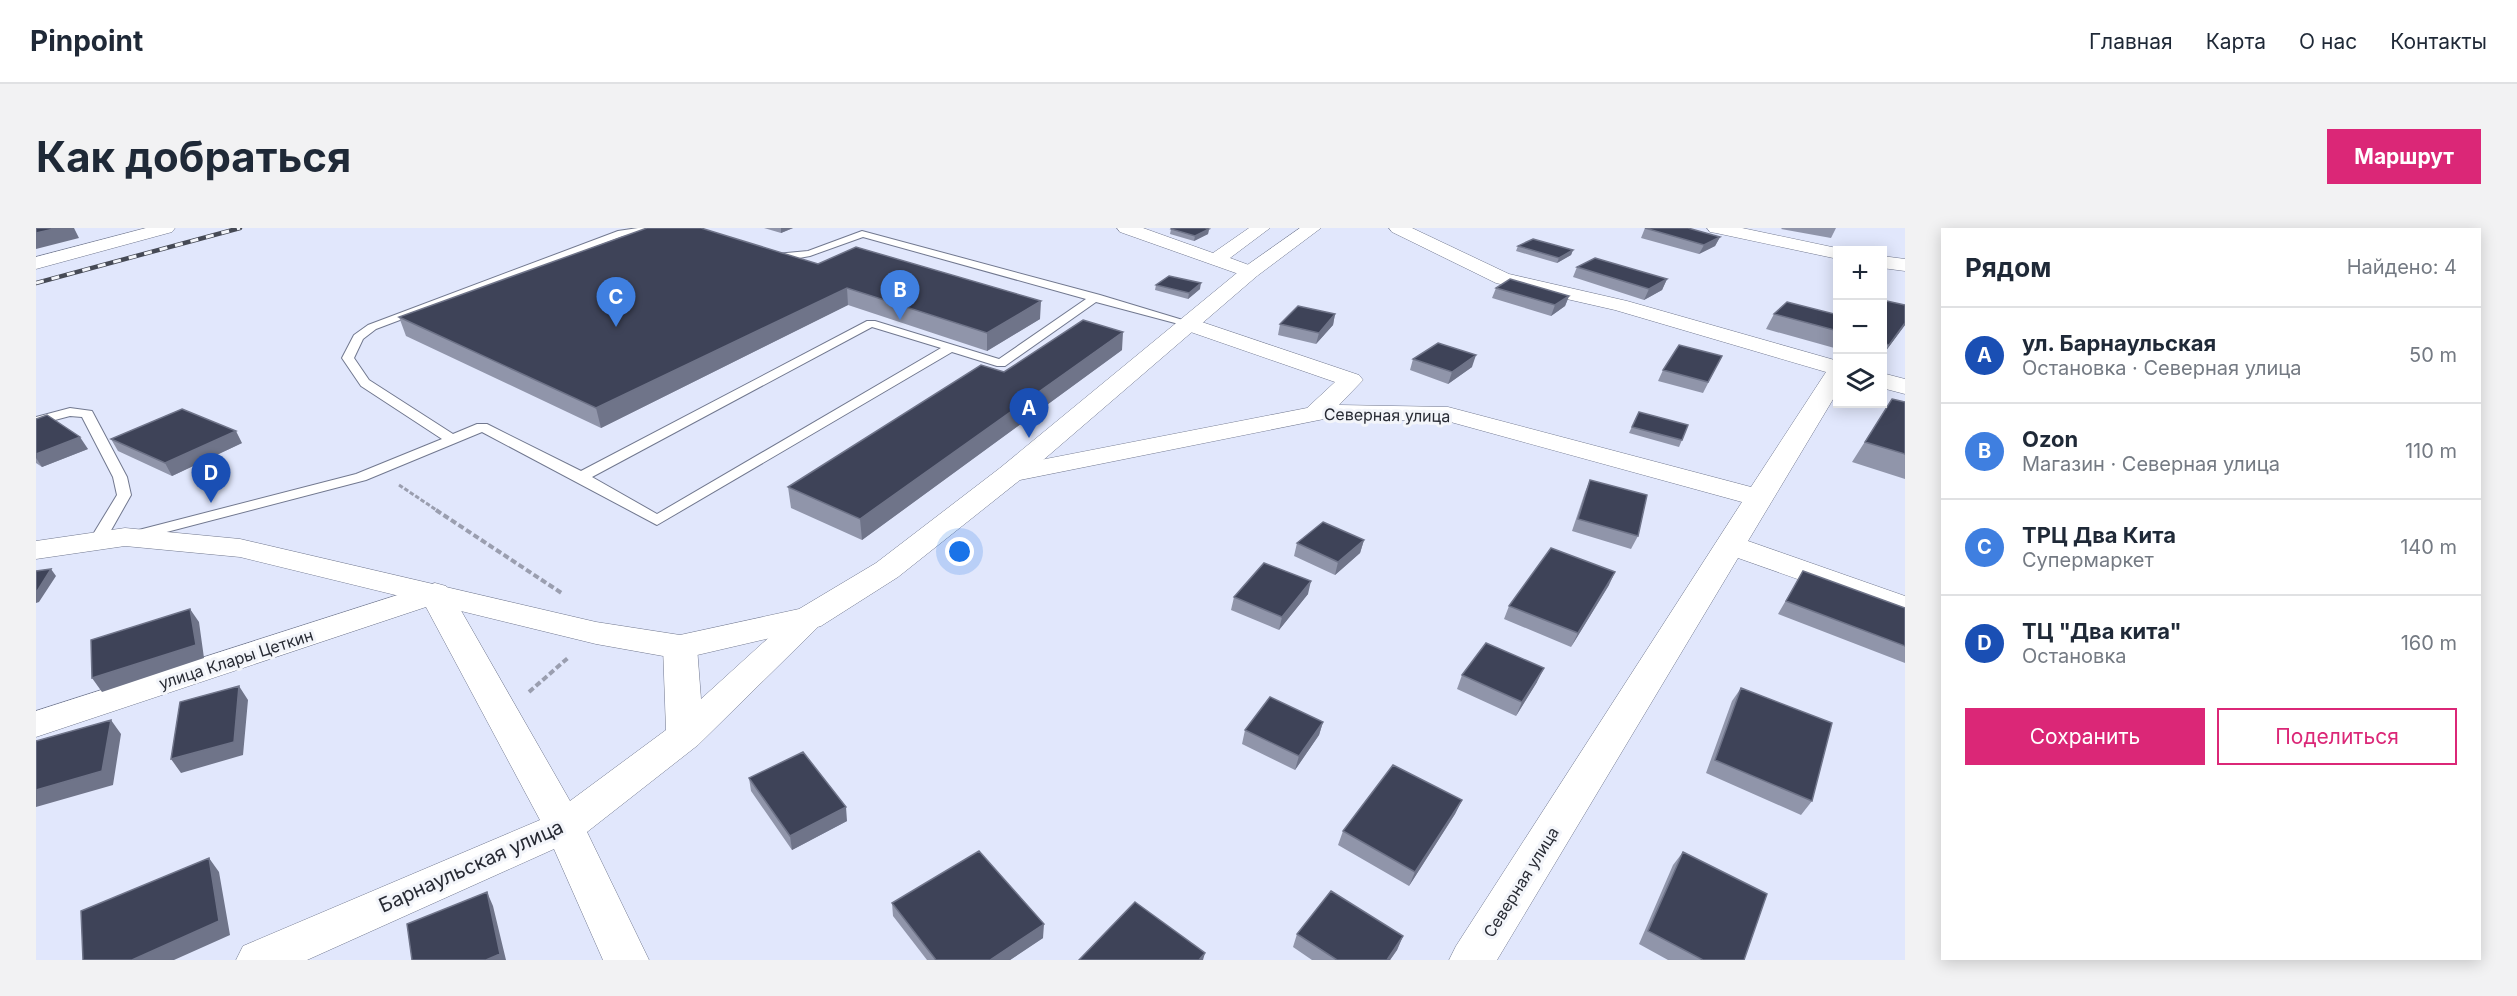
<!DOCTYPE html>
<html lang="ru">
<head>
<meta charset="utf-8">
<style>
	:root { --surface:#fff; --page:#f2f2f3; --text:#1f2937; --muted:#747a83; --line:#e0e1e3; --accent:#db2777 }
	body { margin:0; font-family:Inter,sans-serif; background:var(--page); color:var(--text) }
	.controls { position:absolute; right:18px; top:18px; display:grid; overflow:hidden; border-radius:0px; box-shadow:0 3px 15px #0003 }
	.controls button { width:54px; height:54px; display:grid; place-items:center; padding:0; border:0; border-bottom:2px solid var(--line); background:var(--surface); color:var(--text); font:30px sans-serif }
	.you { position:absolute; left:924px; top:324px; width:21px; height:21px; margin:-15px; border:4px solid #fff; border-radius:50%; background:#1a73e8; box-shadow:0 0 0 9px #1a73e833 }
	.badge { display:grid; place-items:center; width:39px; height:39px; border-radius:50%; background:var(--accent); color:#fff; font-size:20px; font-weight:700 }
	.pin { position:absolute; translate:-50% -50px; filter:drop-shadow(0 2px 3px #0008) }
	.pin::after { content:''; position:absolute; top:32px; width:21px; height:18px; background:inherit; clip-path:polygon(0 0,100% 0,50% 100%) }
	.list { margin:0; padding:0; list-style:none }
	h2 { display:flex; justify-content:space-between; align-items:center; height:78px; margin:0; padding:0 24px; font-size:26px }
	h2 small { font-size:20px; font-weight:400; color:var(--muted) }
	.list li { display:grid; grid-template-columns:39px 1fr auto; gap:18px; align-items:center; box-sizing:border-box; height:96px; padding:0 24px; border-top:2px solid var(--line) }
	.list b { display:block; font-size:22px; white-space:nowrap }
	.list p { margin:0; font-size:20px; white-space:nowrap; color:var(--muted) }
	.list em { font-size:20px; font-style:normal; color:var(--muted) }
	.actions { display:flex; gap:12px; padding:18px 24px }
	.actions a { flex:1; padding:14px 0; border:2px solid var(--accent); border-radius:0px; text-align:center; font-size:21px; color:var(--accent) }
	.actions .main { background:var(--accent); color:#fff }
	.icon { flex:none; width:33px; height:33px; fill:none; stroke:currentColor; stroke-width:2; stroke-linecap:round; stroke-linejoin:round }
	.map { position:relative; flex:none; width:1869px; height:732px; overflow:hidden; border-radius:0px }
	header { display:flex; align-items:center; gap:36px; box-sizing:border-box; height:84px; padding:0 30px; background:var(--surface); border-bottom:2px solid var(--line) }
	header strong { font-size:28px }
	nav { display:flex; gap:33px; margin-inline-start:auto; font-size:21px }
	.intro { display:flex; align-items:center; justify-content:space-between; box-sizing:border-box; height:144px; padding:0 36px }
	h1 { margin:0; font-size:42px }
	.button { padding:15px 27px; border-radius:0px; background:var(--accent); color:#fff; font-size:21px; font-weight:700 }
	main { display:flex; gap:36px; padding:0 36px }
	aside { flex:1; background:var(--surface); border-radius:0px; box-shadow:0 3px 15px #0003 }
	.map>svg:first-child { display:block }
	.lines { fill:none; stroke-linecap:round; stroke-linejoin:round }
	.service-casing { stroke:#71788f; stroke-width:2 }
	.minor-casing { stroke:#71788f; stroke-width:1 }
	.tertiary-casing { stroke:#71788f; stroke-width:1 }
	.path-far1 { stroke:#9a9eaf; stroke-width:3; stroke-dasharray:4.5 2; stroke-linecap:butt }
	.path { stroke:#9a9eaf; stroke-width:4; stroke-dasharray:6 3; stroke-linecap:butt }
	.service { fill:#fff; fill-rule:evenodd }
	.minor { fill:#fff; fill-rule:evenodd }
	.tertiary { fill:#fff; fill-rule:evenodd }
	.rail-casing { stroke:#464a55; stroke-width:4.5 }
	.rail { stroke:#f3f5fa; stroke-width:3; stroke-dasharray:8; stroke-linecap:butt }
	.wall { fill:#9095aa }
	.shaded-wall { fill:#6f7489 }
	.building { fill:#3e4358; stroke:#6f7489; stroke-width:1.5 }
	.labels { text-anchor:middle; stroke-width:6; stroke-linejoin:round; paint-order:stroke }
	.street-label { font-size:16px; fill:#282b34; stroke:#f3f5fa }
	.near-street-label { font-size:20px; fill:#282b34; stroke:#f3f5fa }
</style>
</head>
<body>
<header>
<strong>Pinpoint</strong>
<nav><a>Главная</a><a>Карта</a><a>О нас</a><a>Контакты</a></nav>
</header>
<div class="intro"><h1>Как добраться</h1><a class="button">Маршрут</a></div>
<main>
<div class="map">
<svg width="1869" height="732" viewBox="0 0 1869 732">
	<rect width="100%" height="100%" fill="#e1e7fc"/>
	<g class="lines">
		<defs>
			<path id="service" d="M602,0H629L624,3L587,8L340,101L327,111L318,130L333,152L417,206L441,196H451L545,243L831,93H839L963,131L1050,71L827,9L774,28L752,32H740L735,29L740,26L772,23L826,3L1064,67L1160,96L1154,99L1060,74L969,138H961L916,124L621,297L446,204L330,252L96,313L88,308L91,305L320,246L406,211L325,158L306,130L318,107L332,97L582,3ZM836,99L905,120L621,286L556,249Z
				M34,180L56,183L91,249L95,267L69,313L61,318L53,313L81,267L77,249L46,189L34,188L0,197V189Z"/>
			<path id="minor" d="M110,0H139L136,4L0,41V29Z
				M1081,0H1107L1177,25L1213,0H1234L1194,30L1221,40L1224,44L1221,48L1214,50L1084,4Z
				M1353,0H1376L1473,46L1591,73L1802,133V163L1712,313L1869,368V389L1702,330L1461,732H1413L1420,718L1706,274L1411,193L1288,191L974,254L964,252L960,246L964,240L974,238L1271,180L1299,154L1146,101L1143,96L1146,91L1154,90L1323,147L1327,152L1303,177L1412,179L1715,259L1790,144L1579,82L1460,55L1356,4Z
				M1671,0H1706L1810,22H1802V31L1680,5L1674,4Z
				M1846,28L1869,31V43L1846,40Z
				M1846,145L1869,151V166L1846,160Z
				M399,355L410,358L415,365L534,573L630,502L627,419L632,411L644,408L656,411L661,419L665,471L762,383L773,380L784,383L789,390L784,397L662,517L551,604L613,732H567L518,621L271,732H200L207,718L504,592L390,379L0,509V483Z"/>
			<path id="tertiary" d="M1264,0H1285L1221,48L984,252L862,349L785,398L773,401L644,431L560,416L204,329L89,318L0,331V313L89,300L204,311L560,394L644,407L763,381L840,335L964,240L1207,40Z"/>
		</defs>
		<use href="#service" class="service-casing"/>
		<use href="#minor" class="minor-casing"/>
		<use href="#tertiary" class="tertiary-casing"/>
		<path class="path-far1" d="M363,257L402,283"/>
		<path class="path" d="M400,282L527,366
			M493,464L533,429"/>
		<use href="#service" class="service"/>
		<use href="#minor" class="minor"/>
		<use href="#tertiary" class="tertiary"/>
		<defs>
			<path id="rail" d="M0,55L204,0"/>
		</defs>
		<use href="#rail" class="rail-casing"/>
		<use href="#rail" class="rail"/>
	</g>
	<path class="wall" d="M728,0H757L745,5Z
		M1609,0L1684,9L1679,18L1663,26L1605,10Z
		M1746,0H1800L1795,10L1745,1Z
		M1135,1H1173L1172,6L1158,13L1134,6Z
		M1482,18L1537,22L1535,27L1521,35L1480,23Z
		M782,36L1004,91L951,123L812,77L565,200L370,108L363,89Z
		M1541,39L1631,51L1626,62L1608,72L1537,49Z
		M1120,57L1164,61L1152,71L1119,62Z
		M1460,60L1533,68L1529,78L1515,88L1456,70Z
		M1846,72L1869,97L1846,128Z
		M1802,81V121L1730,101L1738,86H1798Z
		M1299,86L1297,97L1280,116L1242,107L1244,96Z
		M1086,122L826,312L755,280L752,259L968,144Z
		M1686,128L1667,165L1622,153L1627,142Z
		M1377,131L1436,139L1412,156L1374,142Z
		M1856,171L1869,174V251L1816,234Z
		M1603,184L1646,212L1643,219L1593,205Z
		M0,191L52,221L6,239L0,235Z
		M75,211L206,215L136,248L82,223Z
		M1554,252L1602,308L1595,321L1536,303L1549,264Z
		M1328,312L1324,325L1299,347L1258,328L1261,315Z
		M1767,343L1869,380V435L1742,386Z
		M1573,357L1535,419L1468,391L1473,378Z
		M1272,366L1243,402L1195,382L1198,369Z
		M1426,447L1501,454L1480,488L1421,461Z
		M1705,460L1776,573L1765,587L1670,545L1696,473Z
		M1287,494L1283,507L1259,542L1206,516L1209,502Z
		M713,550L811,593L756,622L715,563Z
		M1426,572L1419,586L1373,658L1302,617L1307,603Z
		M1647,624L1708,732H1632L1603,716L1637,637Z
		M856,675L1007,710L974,732H891L857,688Z
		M1261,706L1367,708L1361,722L1354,732H1276L1257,719Z"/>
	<path class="shaded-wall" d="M22,0H38L43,10L0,21V5Z
		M745,0H757L745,5Z
		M1173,1L1172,6L1158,13L1159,8Z
		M1684,9L1679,18L1663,26L1668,17Z
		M1537,22L1535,27L1521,35L1523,30Z
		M1631,51L1626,62L1608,72L1613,61Z
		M1165,55L1164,61L1152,71L1153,65Z
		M811,60L812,77L565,200L560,180Z
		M1533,68L1529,78L1515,88L1519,77Z
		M1005,73L1004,91L951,123V105Z
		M1299,86L1297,97L1280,116L1283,105Z
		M1869,95V97L1846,128L1853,117Z
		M1087,104L1086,122L826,312L824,291Z
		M1440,127L1436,139L1412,156L1416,144Z
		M200,203L206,215L136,248L129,235Z
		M44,209L52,221L6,239L0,230V226Z
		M1328,312L1324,325L1299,347L1302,334Z
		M15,341L20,348L3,374L0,375V365Z
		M1579,344L1573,357L1535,419L1542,405Z
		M1275,353L1272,366L1243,402L1246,389Z
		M154,381L163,394L168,430L66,464L56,450Z
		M1508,440L1501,454L1480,488L1486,474Z
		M203,458L212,472L207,527L145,545L135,531Z
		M75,492L85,506L77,557L0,579V562Z
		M1287,494L1283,507L1259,542L1263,528Z
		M1426,572L1419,586L1373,658L1379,644Z
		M810,579L811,593L756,622L754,608Z
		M173,630L183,644L194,707L138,732H96Z
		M451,664L457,678L470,732H450Z
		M1008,696L1007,710L974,732H954Z
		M1367,708L1361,722L1354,732H1351Z
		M1169,725L1167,732H1163Z"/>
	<path class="building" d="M0,0H22L0,5Z
		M611,0H665L782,36L820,19L1005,73L951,105L811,60L560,180L363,89Z
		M1136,0H1169L1173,1L1159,8L1135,1Z
		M1609,0H1652L1684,9L1668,17Z
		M1497,11L1537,22L1523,30L1482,18Z
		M1559,30L1631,51L1613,61L1541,39Z
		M1133,48L1165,55L1153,65L1120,57Z
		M1474,51L1533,68L1519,77L1460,60Z
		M1846,72L1869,77V95L1853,117L1846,115Z
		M1751,74L1798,86L1802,81V103L1738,86Z
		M1262,78L1299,86L1283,105L1244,96Z
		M1047,92L1087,104L824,291L752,259L945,137L968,144Z
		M1402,115L1440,127L1416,144L1377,131Z
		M1643,117L1686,128L1672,154L1627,142Z
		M1856,171L1869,174V226L1829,214Z
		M146,181L200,203L129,235L75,211Z
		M1603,184L1652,197L1646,212L1596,199Z
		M11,187L44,209L0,226V191Z
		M1554,252L1611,267L1602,308L1542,291Z
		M1287,294L1328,312L1302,334L1261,315Z
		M1515,320L1579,344L1542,405L1473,378Z
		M1228,335L1275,353L1246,389L1198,369Z
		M15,341L0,365V343Z
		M1767,343L1869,380V418L1750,373Z
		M154,381L160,417L56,450L55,412Z
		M1450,415L1508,440L1486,474L1426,447Z
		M203,458L198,514L135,531L144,474Z
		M1705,460L1796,495L1776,573L1679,532Z
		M1234,469L1287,494L1263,528L1209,502Z
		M75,492L66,543L0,562V513Z
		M767,524L810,579L754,608L713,550Z
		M1357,537L1426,572L1379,644L1307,603Z
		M943,623L1008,696L954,732H900L856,675Z
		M1647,624L1731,666L1708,732H1667L1612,703Z
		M173,630L183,693L96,732H47L45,683Z
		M1295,663L1367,708L1351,732H1301L1261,706Z
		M451,664L464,726L450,732H376L371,696Z
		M1099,674L1169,725L1163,732H1043Z"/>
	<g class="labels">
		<g class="street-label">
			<text transform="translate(1351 187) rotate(1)" y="6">Северная улица</text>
			<text transform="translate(200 431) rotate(-18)" y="6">улица Клары Цеткин</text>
			<text transform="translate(1485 654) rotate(-58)" y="6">Северная улица</text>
		</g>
		<g class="near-street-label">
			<text transform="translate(435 638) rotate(-24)" y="7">Барнаульская улица</text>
		</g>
	</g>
</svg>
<div class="controls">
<button>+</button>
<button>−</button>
<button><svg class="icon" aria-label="layers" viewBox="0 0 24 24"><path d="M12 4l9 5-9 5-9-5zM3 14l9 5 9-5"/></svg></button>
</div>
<div class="you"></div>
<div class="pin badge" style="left:993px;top:210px;background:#1a4fb4">A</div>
<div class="pin badge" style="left:864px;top:92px;background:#3f7fe0">B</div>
<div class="pin badge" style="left:580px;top:99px;background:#3f7fe0">C</div>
<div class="pin badge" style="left:175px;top:275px;background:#1a4fb4">D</div>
</div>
<aside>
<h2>Рядом<small>Найдено: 4</small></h2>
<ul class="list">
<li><span class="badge" style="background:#1a4fb4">A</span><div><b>ул. Барнаульская</b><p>Остановка · Северная улица</p></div><em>50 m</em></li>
<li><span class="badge" style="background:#3f7fe0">B</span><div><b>Ozon</b><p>Магазин · Северная улица</p></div><em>110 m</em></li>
<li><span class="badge" style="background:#3f7fe0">C</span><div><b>ТРЦ Два Кита</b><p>Супермаркет</p></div><em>140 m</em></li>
<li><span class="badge" style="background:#1a4fb4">D</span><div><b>ТЦ &quot;Два кита&quot;</b><p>Остановка</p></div><em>160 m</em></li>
</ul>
<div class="actions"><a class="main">Сохранить</a><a>Поделиться</a></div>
</aside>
</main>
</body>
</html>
